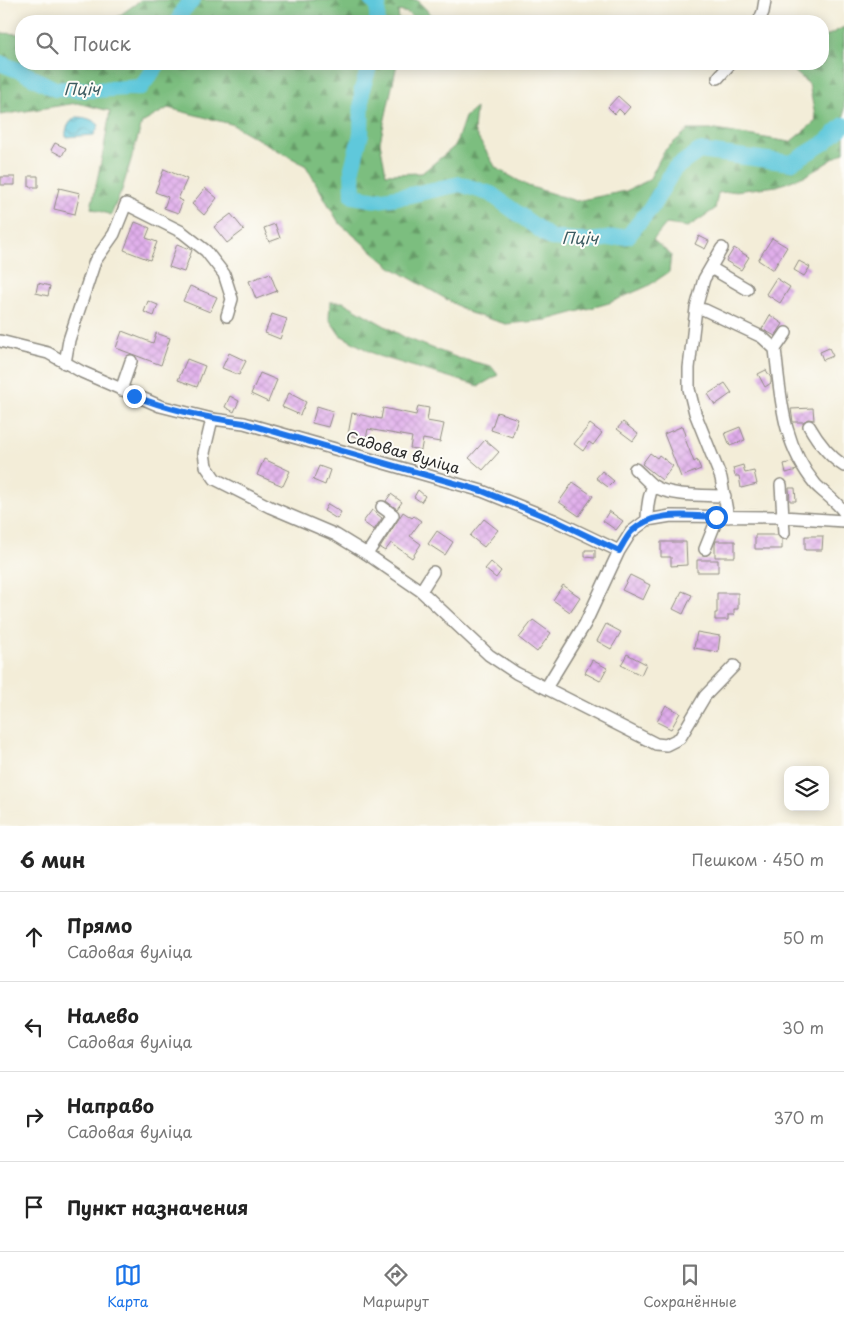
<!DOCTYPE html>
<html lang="ru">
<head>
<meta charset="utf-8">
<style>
	:root { --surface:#fff; --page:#f6f6f6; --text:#222; --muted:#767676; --line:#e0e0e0; --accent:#1a73e8 }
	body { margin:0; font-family:"Playpen Sans",sans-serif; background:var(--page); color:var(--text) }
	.controls { position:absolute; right:15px; bottom:15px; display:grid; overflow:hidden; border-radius:10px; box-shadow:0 2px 12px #0003 }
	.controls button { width:45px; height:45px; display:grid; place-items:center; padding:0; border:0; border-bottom:1px solid var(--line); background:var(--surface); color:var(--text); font:25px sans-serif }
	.stop { position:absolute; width:15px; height:15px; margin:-11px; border:4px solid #1a73e8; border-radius:50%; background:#fff }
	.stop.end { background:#1a73e8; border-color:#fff; box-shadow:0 1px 5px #0008 }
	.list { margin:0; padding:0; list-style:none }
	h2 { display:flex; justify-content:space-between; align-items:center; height:65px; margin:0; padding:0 20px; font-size:21px }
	h2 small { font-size:16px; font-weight:400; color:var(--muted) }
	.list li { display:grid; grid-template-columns:32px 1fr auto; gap:15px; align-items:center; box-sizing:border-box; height:90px; padding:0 20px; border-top:1px solid var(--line) }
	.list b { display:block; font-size:19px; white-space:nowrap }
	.list p { margin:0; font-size:16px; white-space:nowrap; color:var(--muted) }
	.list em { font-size:16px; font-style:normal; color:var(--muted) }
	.icon { flex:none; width:28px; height:28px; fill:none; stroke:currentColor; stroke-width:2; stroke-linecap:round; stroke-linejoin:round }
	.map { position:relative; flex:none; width:844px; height:826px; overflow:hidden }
	.search { position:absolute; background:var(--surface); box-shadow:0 2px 12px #0003; left:15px; right:15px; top:15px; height:55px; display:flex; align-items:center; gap:12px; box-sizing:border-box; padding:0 18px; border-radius:20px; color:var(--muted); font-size:19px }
	.sheet { height:425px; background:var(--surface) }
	nav { display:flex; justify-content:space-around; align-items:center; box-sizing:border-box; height:70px; border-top:1px solid var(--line); background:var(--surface); font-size:14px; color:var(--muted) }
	nav a { display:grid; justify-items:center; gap:2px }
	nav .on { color:var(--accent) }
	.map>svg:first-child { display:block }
	.forest { fill:url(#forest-firs); stroke:#547455 }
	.water { fill:url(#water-waves); stroke:#457a83 }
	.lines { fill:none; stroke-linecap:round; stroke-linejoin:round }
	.river { stroke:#5fc8db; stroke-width:16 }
	.building { fill:url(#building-cross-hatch) }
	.minor-casing { stroke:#8f8c82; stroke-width:14 }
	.minor { stroke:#fff; stroke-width:11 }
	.route { stroke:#1a73e8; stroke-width:6 }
	.labels { text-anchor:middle; stroke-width:4; stroke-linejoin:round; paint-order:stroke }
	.street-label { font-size:15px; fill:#2b2b2b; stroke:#fdfcf7 }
	.water-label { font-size:16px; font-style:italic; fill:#3b5a60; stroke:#fdfcf7 }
</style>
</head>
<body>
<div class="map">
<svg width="844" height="826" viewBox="0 0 844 826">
	<defs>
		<pattern id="forest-firs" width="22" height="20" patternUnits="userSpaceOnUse" patternTransform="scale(1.25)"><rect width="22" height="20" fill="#7cbe7f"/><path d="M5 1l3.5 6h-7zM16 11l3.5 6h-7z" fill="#669b68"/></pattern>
		<pattern id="water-waves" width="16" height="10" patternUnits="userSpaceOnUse" patternTransform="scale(1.25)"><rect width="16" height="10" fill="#5fc8db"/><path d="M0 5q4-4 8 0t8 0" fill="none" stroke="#4fa3b2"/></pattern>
		<pattern id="building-cross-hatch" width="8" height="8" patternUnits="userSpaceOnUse" patternTransform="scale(1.25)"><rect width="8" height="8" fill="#e0adeb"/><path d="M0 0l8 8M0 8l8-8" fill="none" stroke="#c095ca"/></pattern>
	</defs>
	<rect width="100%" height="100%" fill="#fdfcf7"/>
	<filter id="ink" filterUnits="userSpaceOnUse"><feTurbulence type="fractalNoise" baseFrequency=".02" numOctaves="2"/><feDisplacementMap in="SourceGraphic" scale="10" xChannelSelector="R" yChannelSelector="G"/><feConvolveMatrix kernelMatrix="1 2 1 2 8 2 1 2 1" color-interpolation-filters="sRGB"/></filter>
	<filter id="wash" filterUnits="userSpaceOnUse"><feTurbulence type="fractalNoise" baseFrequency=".0096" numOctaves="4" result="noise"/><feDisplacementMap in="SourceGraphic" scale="20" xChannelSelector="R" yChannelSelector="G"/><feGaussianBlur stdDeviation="1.12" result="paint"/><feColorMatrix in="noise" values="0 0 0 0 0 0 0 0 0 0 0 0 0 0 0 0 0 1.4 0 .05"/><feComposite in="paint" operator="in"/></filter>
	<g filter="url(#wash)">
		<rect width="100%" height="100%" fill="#f3edd8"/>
		<path class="forest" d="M141,0H417L437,21H416L408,13L398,11L399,21H112Z
			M844,27V152L807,175L777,186L718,193L715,209L688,227L666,224L653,240L671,255L669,272L648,286L609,303L547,320L506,324L470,313L391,267L339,223L306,166L231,124L168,108L142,123L122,190L111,215L91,208L104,148L110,111L77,103L0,115V33L21,34V64H397L380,142L386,174L422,173L455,146L465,117L476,108L474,131L496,168L528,186L576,201L626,191L649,180L664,151L688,130H716L790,142L816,121L809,84L793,70L796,64H823V38Z
			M330,302H343L406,338L458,358L491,366L498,375L479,386L378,356L340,335L329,319Z"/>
		<path class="water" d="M76,117C85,117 92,119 99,125L94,135L66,137C65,128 69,122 76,117Z"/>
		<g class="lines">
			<path class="river" d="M371,0L378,5L377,21
				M178,21L183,10L193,0
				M0,63L20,71L55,89L96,90L141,87L158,64
				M370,64L362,89L361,134L352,168L353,196L377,200L410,195L460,184L491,194L551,238L589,241L628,236L651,208L674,169L699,151L791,163L824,143L844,125"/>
		</g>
		<g id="blocks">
			<path class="building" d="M618,96L630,107L624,114L619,109L615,114L608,107Z
				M55,143L66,148L62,156L51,150Z
				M164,169L187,179L178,199L183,201L178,213L164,208L168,197L155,192Z
				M29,176H38V187H29Z
				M1,177H15V185H1Z
				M59,188L80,193L75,214L54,209Z
				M205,188L217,198L204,215L192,204Z
				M231,214L244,230L227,243L214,227Z
				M135,222L150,228L146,238L157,242L150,260L124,250Z
				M275,224L280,238L269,242L264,228Z
				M699,236L709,241L705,249L695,244Z
				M772,238L787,247L773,270L758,260Z
				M177,244L192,250L184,272L169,267Z
				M734,248L749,257L741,270L726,261Z
				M799,261L810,267L804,276L794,270Z
				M270,273L277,291L256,299L249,281Z
				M776,278L790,287L780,303L766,294Z
				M38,283L50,286L48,296L36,293Z
				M190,286L217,297L210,312L183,301Z
				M148,301L158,305L154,316L144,312Z
				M272,314L287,319L280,339L265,333Z
				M770,315L783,324L775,336L762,329Z
				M122,331L153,343L156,333L170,338L161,365L116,348Z
				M829,348L833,356L823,360L820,352Z
				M229,353L246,361L239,375L222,368Z
				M187,359L205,366L197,387L178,380Z
				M766,370L771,378V383L765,387L758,374Z
				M260,373L277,380L268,402L251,394Z
				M725,383L732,393L715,405L708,394Z
				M289,393L306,402L300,415L282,407Z
				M230,396L239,401L234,412L225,407Z
				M317,406L333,411L328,427L312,423Z
				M418,406L429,408L427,421L444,424L440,442L423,439L421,450L410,448L412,437L368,429L366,439L348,435L352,413L381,419L383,408L416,415Z
				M813,408L814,420L808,419L803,422H793L791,409Z
				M497,412L518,419L512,437L491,430Z
				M623,422L638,434L633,441L617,429Z
				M590,424L602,433L593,445L589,442L583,451L574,444Z
				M683,426L686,435L684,436L694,462L697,460L701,469L681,477L664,434Z
				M740,427L745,440L730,446L725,433Z
				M485,440L499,452L483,470L469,458Z
				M650,453L657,458L659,455L673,466L662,480L642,464Z
				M264,459L290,471L283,486L257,475Z
				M792,462L797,470L786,473L784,464Z
				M743,465L745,473L754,471L757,484L741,488L739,476H735L733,468Z
				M319,466L330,470L325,485L313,480Z
				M602,471L614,481L608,487L596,478Z
				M573,482L593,496L579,516L559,502Z
				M789,488H795L796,501H790Z
				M418,490L425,496L421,502L414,497Z
				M391,494L402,502L397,509L386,501Z
				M328,504L341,512L337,519L324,511Z
				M372,510L382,518L374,530L363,522Z
				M609,511L623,521L616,530L603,521Z
				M403,512L412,518L414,516L421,521L410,536L421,544L412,558L391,543L385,551L380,548Z
				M484,519L498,530L484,547L470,536Z
				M437,531L453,542L445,555L428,544Z
				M755,535H777L782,540V549H755Z
				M805,536H823L822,550H805Z
				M716,541H735V557H715V545Z
				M661,542H686L687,565L671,566V557H661Z
				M585,550H595V558L585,557Z
				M697,560H718V572H697Z
				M491,562L501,571L496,578L485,569Z
				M630,575L650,585L643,600L622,590Z
				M563,585L580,597L570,612L553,600Z
				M682,591L692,595L683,614L673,609Z
				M717,593H738V609H734V615H728V620H715V613H717Z
				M533,620L551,633L537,652L519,638Z
				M606,624L621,632L611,649L597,641Z
				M697,632L720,636L718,652L694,648Z
				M627,654L646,664L641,675L621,665Z
				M592,660L607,668L600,681L585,673Z
				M666,705L680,713L671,729L657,722Z"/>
		</g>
	</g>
	<g filter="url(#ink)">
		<use href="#blocks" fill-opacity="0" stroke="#8f8c82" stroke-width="1"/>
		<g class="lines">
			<defs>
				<path id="minor" d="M759,21L763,12L765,0
					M718,78L730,64
					M722,248L704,279L696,308L689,368V389L695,413L721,478L728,517
					M711,268L747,289
					M696,308L705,310L762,337L775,349
					M786,333L775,349C781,399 782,444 816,485C825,494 836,501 844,512
					M0,341L48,353L82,372L160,406L212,419L244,423L482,491L554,520L619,551
					M65,363L69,340L95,261L114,234L126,204L182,232L206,251L224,274L232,299L227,316
					M121,390L131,361
					M212,419L204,453L206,466L215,479L270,507L336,535L367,554L421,591L489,655L516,673L656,744L666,745L680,738L705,696L734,666
					M809,426C818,442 829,456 844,466
					M635,469C641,474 646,480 652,485C669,497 705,495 725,496
					M781,485L784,533
					M647,520C647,507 648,497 653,486
					M705,549L715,524L716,517
					M367,554L393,515L382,507
					M421,591L433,572
					M546,688L585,624L619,551L631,532L647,520L671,516L783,517L844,521"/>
			</defs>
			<use href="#minor" class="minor-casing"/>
			<use href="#minor" class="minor"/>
		</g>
	</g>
	<g class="lines" filter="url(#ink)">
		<path class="route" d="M134,396C170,410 207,418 244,423L482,491L554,520L619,551C623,544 627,536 632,531C654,510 688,516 716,517"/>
	</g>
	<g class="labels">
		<g class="street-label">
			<text transform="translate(403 453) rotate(16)" y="5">Садовая вуліца</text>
		</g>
		<g class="water-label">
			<text x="82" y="95">Пціч</text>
			<text transform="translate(580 238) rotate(1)" y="6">Пціч</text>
		</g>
	</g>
</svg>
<div class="controls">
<button><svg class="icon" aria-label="layers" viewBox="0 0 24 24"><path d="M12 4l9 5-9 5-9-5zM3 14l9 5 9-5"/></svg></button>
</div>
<div class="stop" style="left:716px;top:517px"></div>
<div class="stop end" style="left:134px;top:396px"></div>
<div class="search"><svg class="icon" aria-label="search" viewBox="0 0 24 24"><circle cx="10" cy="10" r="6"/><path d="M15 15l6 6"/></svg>Поиск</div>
</div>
<section class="sheet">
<h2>6 мин<small>Пешком · 450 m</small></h2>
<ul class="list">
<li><svg class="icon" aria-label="ahead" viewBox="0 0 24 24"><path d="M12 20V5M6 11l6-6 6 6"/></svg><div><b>Прямо</b><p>Садовая вуліца</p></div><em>50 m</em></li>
<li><svg class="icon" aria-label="left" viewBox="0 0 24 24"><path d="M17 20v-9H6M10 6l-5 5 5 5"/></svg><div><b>Налево</b><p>Садовая вуліца</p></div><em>30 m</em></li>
<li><svg class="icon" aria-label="right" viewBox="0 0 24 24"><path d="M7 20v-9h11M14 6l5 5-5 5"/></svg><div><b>Направо</b><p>Садовая вуліца</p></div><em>370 m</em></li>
<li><svg class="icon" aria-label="arrive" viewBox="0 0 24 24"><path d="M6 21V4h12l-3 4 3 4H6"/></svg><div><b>Пункт назначения</b></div></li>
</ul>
</section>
<nav>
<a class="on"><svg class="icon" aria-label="map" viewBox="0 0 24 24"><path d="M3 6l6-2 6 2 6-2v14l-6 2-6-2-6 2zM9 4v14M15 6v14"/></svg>Карта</a>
<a><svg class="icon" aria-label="directions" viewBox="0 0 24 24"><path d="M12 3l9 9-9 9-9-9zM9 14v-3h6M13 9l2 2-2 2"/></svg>Маршрут</a>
<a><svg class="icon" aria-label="saved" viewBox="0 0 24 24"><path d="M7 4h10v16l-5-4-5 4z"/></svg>Сохранённые</a>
</nav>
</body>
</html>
